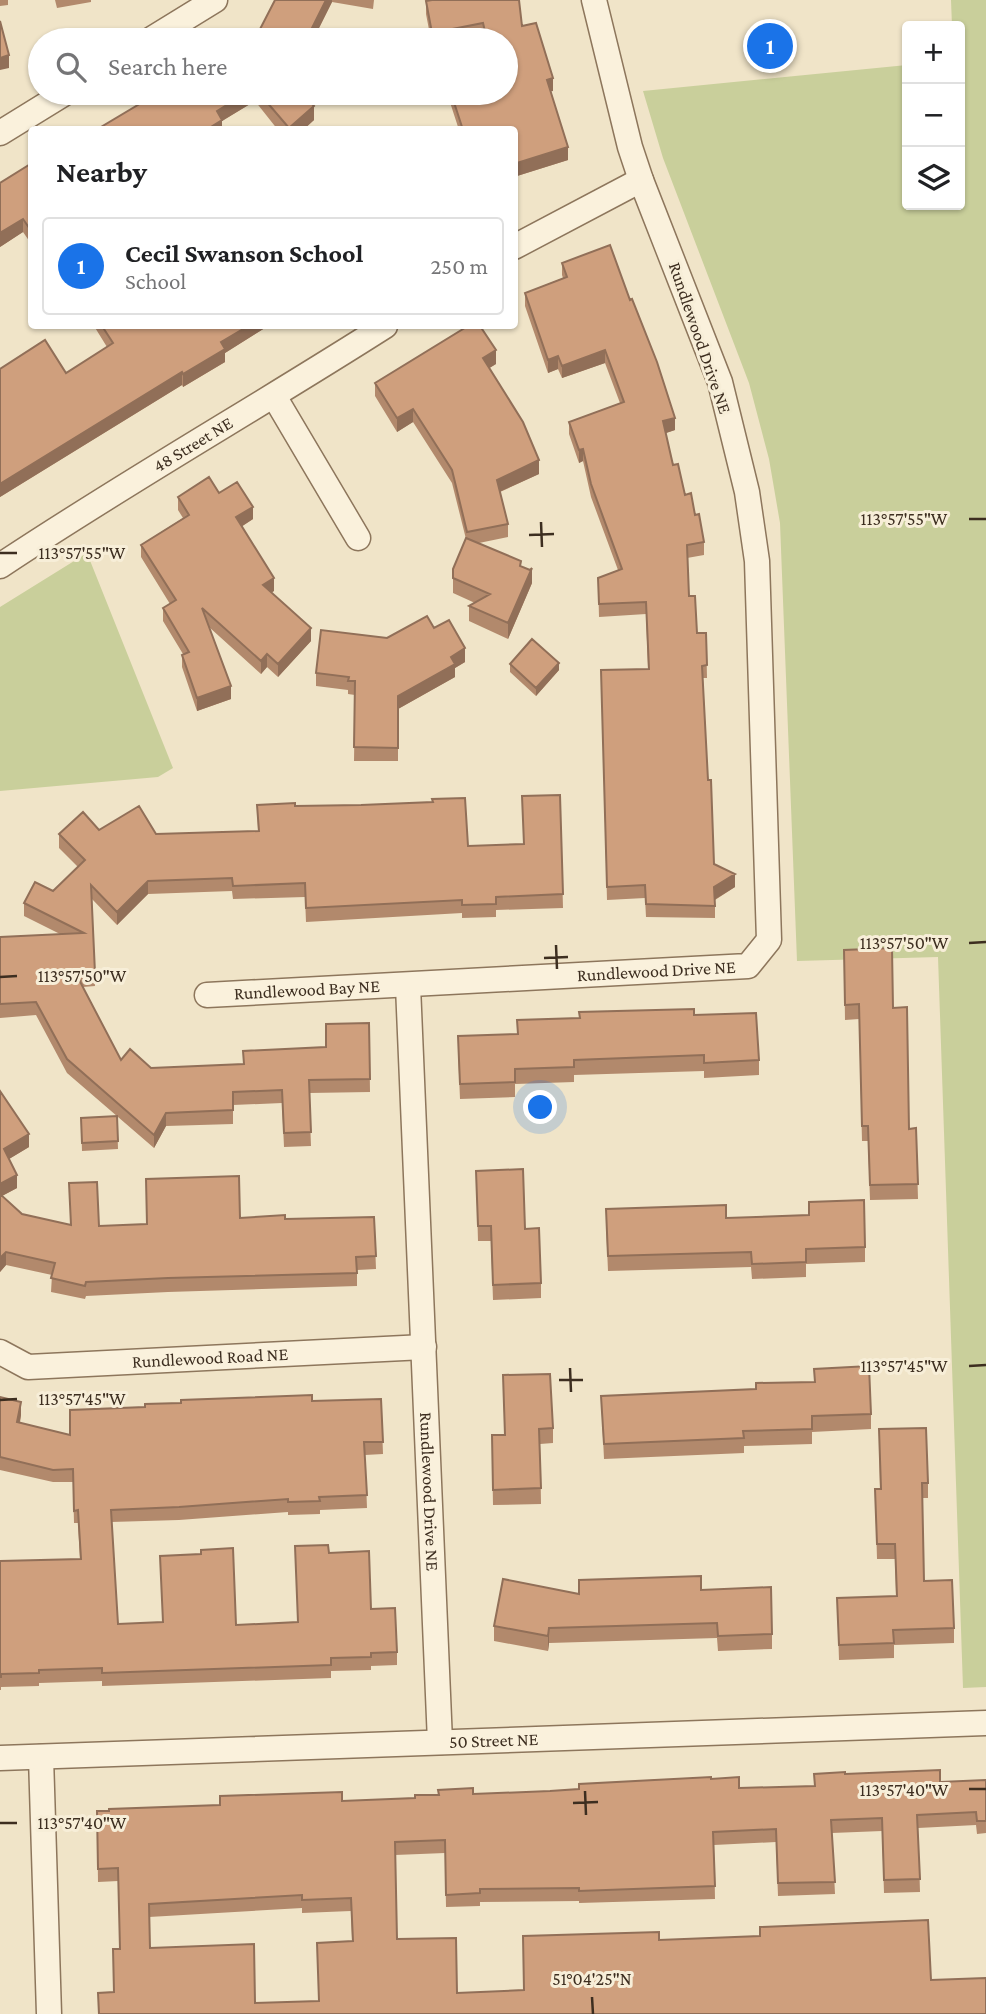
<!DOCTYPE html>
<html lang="en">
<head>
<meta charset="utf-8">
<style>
	:root { --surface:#fff; --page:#f6f6f6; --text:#202124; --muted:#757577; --line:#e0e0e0; --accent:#1a73e8 }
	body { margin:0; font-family:"Crimson Pro",serif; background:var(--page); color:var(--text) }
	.controls { position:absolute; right:21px; top:21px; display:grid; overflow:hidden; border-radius:7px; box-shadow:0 2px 5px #0004 }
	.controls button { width:63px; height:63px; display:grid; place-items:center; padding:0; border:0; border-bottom:2px solid var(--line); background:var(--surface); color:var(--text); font:35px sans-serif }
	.you { position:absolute; left:541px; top:1108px; width:24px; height:24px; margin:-18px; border:5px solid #fff; border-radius:50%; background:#1a73e8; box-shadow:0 0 0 10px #1a73e833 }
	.badge { display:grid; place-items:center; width:46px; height:46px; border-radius:50%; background:var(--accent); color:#fff; font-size:23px; font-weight:700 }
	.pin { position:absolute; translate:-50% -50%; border:4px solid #fff; box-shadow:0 2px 7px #0006 }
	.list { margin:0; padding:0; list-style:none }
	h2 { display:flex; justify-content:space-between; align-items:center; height:91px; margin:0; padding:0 28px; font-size:30px }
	h2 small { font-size:23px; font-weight:400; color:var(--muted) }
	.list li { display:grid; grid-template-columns:46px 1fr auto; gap:21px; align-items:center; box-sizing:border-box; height:98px; margin:0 14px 14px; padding:0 14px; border:2px solid var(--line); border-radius:7px }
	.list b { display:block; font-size:26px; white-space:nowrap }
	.list p { margin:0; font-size:23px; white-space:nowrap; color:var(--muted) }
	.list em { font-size:23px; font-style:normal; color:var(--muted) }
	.icon { flex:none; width:38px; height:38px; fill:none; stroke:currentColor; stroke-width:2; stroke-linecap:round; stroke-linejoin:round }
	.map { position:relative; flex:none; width:986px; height:2014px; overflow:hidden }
	.search { position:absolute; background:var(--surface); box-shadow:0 2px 5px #0004; left:28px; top:28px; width:490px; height:77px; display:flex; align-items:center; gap:18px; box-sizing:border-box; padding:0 24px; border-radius:38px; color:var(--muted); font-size:26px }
	.panel { position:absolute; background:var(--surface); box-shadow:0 2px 5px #0004; left:28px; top:126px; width:490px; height:203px; border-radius:7px }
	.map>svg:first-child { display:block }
	.green { fill:#c9cf9b }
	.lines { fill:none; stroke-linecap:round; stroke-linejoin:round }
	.minor-casing { stroke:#8d765c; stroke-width:27 }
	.minor { stroke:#faf1dc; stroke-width:24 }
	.wall { fill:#b2896c; fill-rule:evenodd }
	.shaded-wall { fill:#916f58 }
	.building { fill:#cf9f7d; stroke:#916f58; stroke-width:2; fill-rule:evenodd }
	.ticks { fill:none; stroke:#3d2e20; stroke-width:2.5 }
	.labels { text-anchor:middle; stroke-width:6; stroke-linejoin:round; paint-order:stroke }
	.street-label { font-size:18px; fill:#3d2e20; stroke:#f7eed8 }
	.ticks-label { font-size:18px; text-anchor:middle; fill:#3d2e20; stroke:#f7eed8; stroke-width:6; stroke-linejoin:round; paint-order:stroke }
</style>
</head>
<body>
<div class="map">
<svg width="986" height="2014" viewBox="0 0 986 2014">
	<rect width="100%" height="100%" fill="#f0e4c8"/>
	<path class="green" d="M951,0H986V1687L963,1688L938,957L797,961L780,523L769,459L749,383L663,158L643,91L907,65V205H960V26H952Z
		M87,553L173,768L158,777L0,791V607Z"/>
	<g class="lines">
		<defs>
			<g id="minor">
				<path d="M150,40L215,0"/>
				<path d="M0,133L65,93"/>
				<path d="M514,247L641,180"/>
				<path d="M274,396L358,538"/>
				<path id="s1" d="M0,566C126,482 258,407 385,326"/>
				<path id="s2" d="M408,986L440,1742"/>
				<path id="s3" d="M207,995L748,966L769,940L757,561L747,492L720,382L641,180L630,147L594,0"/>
				<path id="s4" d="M0,1352L28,1367L424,1347"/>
				<path d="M41,1757L49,2014"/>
				<path id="s5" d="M0,1758L986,1723"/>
			</g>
		</defs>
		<use href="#minor" class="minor-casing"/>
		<use href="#minor" class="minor"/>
	</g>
	<path class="wall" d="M0,0H8V5L0,6Z
		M55,0H91V2L57,8Z
		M275,0H374L373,9L332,2L313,40H249L257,35Z
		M426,1L522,26L553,91H551L568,160L517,176L514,167V130H459L447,93H506V40H484L483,36L459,40H431L426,14Z
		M158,93H303L314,120L303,130H278L255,101L222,121V130Z
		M32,163V245L23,232L0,247Z
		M562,263L675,430L666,433L673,465L685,495L695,515L704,542V555L687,558L689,596L697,633H706L707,678H703L708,780L714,864L735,887L715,900V918L646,917L645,898L607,900L601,670L648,669L646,614L599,617L598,578L618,570L591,497L583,461L579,463L569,434V422L620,403L605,363L562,378L558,369L548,373L525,306V293L563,278L562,275Z
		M94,326H268L225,353V362L183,387L182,385L0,497V369L66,373L107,347Z
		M496,364L489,368L539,474L500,492L508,524V537L479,543L521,566L532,583L508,639L469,621V606L475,603L453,593V569L466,539L452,483L413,422L397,432L375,396V383Z
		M219,493L253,519L241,527L274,591L271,592L311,641L278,677L267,667L261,674L209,627L231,699L197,711L182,667V655L183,654L163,621V608L170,604L141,557V545L183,518L178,510V497Z
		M434,628L465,662L455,668V677L398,709V761H354L355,695L348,694V690L316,686V673L387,638Z
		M510,664L559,670L536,696L510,672Z
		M560,795L563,908L496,910V917L462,918V913L306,922L305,897L233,899L232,891L148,894L117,925L92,899L95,986L83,987L121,1060L151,1068L243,1064L326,1047L369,1023L370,1092L309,1093L311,1146L284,1147L282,1103L233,1105V1124L166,1126L154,1148L67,1073L36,1015L0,1018V937L60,934L24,916V903L53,891L78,867L59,848V834L99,830L156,834L258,831L257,805L295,806L468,846L523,844Z
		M844,950L893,1008L909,1129L916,1128L918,1199L870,1200L868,1141H862L859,1019L845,1020Z
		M694,1015L759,1060V1075L704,1078V1071L574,1075V1082L515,1084V1097L460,1099L458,1051L517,1034V1020Z
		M0,1091L29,1147L9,1159L17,1188L2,1196L22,1214L70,1225L99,1226L147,1224L240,1218L285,1219L374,1217L376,1269L357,1270V1286L168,1292L86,1296L85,1299L51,1292L52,1275L6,1265L0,1272Z
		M117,1116L118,1149L82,1151L81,1118Z
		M476,1171L541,1283V1298L493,1300L491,1241H478Z
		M726,1218L865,1247V1262L806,1264V1277L752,1279L751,1267L608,1271L606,1224Z
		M503,1391L553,1428V1443L540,1444L541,1504L493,1505L492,1450L505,1435Z
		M601,1396L871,1414V1429L812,1432V1444L744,1446V1453L604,1459Z
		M0,1397L21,1415L20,1423L70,1435L312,1401L381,1399L383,1454L365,1455L367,1508L320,1510V1514L288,1515V1512L179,1520L111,1522L118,1624L236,1625L297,1622L329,1553L371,1609L397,1652V1665L371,1666V1670L331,1671V1678L102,1686V1681L39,1683V1686L1,1687V1690H0V1561L80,1559L78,1523H74L73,1482H53L0,1470Z
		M879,1429L928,1483V1498H922L924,1581L954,1628V1643L894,1645V1658L839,1660L837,1598L896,1596L895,1559H877L875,1489H880Z
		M701,1590L772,1634V1649L718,1651L717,1638L549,1643L548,1651L494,1641V1626L579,1593Z
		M845,1774L940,1782L986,1780V1833L977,1834L976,1825L918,1828L920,1892L884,1893L882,1831L832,1833L835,1894L778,1896L776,1842L714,1845L715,1899L579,1903V1901L480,1902V1906L446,1907L445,1853L395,1855L397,1939L457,1993L524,1990L659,1940L931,1980L986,2014H99L98,1993L114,1992L120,1949L118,1881L98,1882L97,1811L415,1798L473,1794L550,1791L711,1779L739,1788L814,1786ZM302,1908V1913L351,1911L352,1941L317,1943L319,2001L255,2003L150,1948L149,1917Z"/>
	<path class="shaded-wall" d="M326,0H332V2L313,40H306Z
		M9,55V68L0,70V58Z
		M553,78V91L547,92V80Z
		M246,93H255V101L222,121V130H206L217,111Z
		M314,106V120L303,130H289V128Z
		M568,147V160L517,176V163Z
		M23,219V232L0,247V233Z
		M248,326H268L225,353V362L183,387V374L221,342Z
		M496,350V364L483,372V358Z
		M605,350V363L562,378V366Z
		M558,356V369L548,373V360Z
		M182,372V385L0,497V484Z
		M413,409V422L397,432V418Z
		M675,418V430L663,434V421Z
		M583,449V461L579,463V450Z
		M539,460V474L497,493V480Z
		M253,507V519L236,530V517Z
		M532,568V583L508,639V623Z
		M274,578V591L263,598V585Z
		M311,628V641L278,677V664Z
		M465,648V662L455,668V677L398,709V761V696L451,657Z
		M267,654V667L261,674V661Z
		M559,663V670L536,696V688Z
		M231,686V699L197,711V698Z
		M735,874V887L714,900V887Z
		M148,881V894L117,925V912Z
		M166,1113V1126L154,1148V1135Z
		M29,1134V1147L4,1162V1149Z
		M17,1175V1188L0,1197V1184Z
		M6,1252V1265L0,1272V1258Z
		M21,1402V1415L17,1435V1422Z
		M549,1628V1643L548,1651V1636Z"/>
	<path class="building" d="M275,0H326L306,40H249L257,35Z
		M432,0H519L522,26L536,23L553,78L547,80L568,147L517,163L514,154V130H463L451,93H506V40H487L483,23L432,33L426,1Z
		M0,21L9,55L0,58Z
		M158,93H246L217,111L222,120L206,130H96Z
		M259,93H303L314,106L289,128Z
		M32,163V232L23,219L0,233V183Z
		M610,245L630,300L632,299L657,362L675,418L663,421L673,465L678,464L685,495L691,493L695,515L699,514L704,542L687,545L689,596H695L697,633H706L707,665L702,666L708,780H711L714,864L735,874L714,887L715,906L646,904L645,885L607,887L601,670L649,669L646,602L599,604L598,578L622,569L591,484L583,449L579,450L569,422L624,402L605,350L562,366L558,356L548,360L525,293L567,277L562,263Z
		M102,326H248L221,342L225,349L183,374L182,372L0,484V369L45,340L66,373L113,343Z
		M468,326H480L496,350L483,358L523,422L539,460L497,480L508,524L467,532L452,470L413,409L397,418L375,383Z
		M209,477L219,493L237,482L253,507L236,517L274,578L263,585L311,628L278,664L267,654L261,661L202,608L231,686L197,698L182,655L189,652L163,608L176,600L141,545L189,515L178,497Z
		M466,538L521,561L520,566L530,570L532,568L508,623L469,606L490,594L453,578V569Z
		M427,616L434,628L449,620L465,648L451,657L455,664L398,696V748L354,747L355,681H348L349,677L316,673L321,630L387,638Z
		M532,639L559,663L536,688L510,664Z
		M560,795L563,894L496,897V904L462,905V900L306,908L305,883L233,886L232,878L148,881L117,912L91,885L95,973L76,974L121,1060L130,1049L151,1068L244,1064L243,1051L326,1047V1024L369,1023L370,1079L309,1080L311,1132L284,1133L282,1090L233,1092V1110L166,1113L154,1135L67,1059L36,1002L0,1004V937L84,933L24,903L35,882L53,891L85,860L59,834L83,812L99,830L139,806L156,834L259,831L257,805L295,803V806L361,805L433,802L432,799L465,798L468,846L524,844L522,796Z
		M892,948L893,1008L907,1007L909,1129L916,1128L918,1184L870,1185L868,1126H862L859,1004L845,1005L844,950Z
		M694,1009V1015L756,1013L759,1060L704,1063V1055L574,1060V1067L515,1069V1082L460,1084L458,1036L518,1034L517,1020L580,1018L579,1012Z
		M0,1091L29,1134L4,1149L17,1175L0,1184Z
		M117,1116L118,1141L82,1143L81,1118Z
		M523,1169L525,1229L539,1228L541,1283L493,1285L491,1226H478L476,1171Z
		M239,1176L240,1218L285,1215V1219L374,1217L376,1256L356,1257L357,1273L168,1278L86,1282L85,1286L51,1278L55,1263L6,1252L0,1258V1194L22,1214L71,1225L69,1183L97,1182L99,1226L147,1224L146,1179Z
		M864,1200L865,1247L806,1249V1262L752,1264L751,1252L608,1256L606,1209L726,1205V1218L809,1215V1202Z
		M869,1366L871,1414L812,1416V1429L743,1431L744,1438L604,1444L601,1396L756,1389V1383L815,1382L814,1369Z
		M550,1374L553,1428L539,1429L541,1488L493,1490L492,1435H505L503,1375Z
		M312,1395V1401L381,1399L383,1442H364L367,1495L319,1497L320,1501L288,1502V1499L179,1507L111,1510L118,1624L163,1622L160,1556L201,1554V1550L233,1548L236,1625L298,1622L295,1546L328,1545L329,1553L369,1551L371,1609L395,1608L397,1652L371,1653V1657L331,1658V1665L102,1673V1668L39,1670V1673L1,1674V1677H0V1561L81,1559L78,1510L74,1511L73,1469L53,1470L0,1457V1397L21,1402L17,1422L70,1435V1410L145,1407V1404L181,1403V1400Z
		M926,1428L928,1483H922L924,1581L952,1580L954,1628L893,1630L894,1643L839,1645L837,1598L897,1596L895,1544H877L875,1489H881L879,1429Z
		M701,1576V1590L771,1587L772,1634L718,1636L717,1623L549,1628L548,1636L494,1626L503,1579L579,1594V1580Z
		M940,1770V1782L986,1780V1821H977L976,1812L917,1815L920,1879L884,1880L882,1818L831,1820L835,1882L778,1883L776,1829L713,1832L715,1886L579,1891V1888L480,1889V1893L446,1895L445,1840L395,1842L397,1939L456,1938L457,1993L524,1990L523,1936L659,1932V1940L760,1936V1927L928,1920L931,1980L986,1978V2014H99L98,1993L114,1992L113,1949H120L118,1868L98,1869L97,1811H109V1809L220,1805V1796L342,1792V1801L415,1798V1795H439L438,1790L473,1788V1794L550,1791L579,1789V1784L711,1777V1779L739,1777V1788L815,1786L814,1774L845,1772V1774ZM302,1895V1900L351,1898L353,1941L317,1943L319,2001L255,2003L254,1944L150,1948L149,1904Z"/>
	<path class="ticks" d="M969,519H986M541,522L542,547M529,535L554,534M0,553H17M969,943L986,942M556,945L557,969M544,958L568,957M0,977L17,976M969,1366L986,1365M570,1368L571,1392M559,1380H583M0,1400L17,1399M969,1789H986M585,1791L586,1815M573,1803L598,1802M0,1823H17M592,1997L593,2014"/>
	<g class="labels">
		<g class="street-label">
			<text transform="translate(700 338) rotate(71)" y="6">Rundlewood Drive NE</text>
			<text dy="6" stroke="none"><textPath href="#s1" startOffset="228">48 Street NE</textPath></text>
			<text dy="6" stroke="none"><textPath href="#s3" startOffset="450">Rundlewood Drive NE</textPath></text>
			<text dy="6" stroke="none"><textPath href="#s3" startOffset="100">Rundlewood Bay NE</textPath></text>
			<text dy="6" stroke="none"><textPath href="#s4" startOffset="214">Rundlewood Road NE</textPath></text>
			<text dy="6" stroke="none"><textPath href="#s2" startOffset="506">Rundlewood Drive NE</textPath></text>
			<text dy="6" stroke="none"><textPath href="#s5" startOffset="494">50 Street NE</textPath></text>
		</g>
	</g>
	<g class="ticks-label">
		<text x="904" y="525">113°57'55"W</text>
		<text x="82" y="559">113°57'55"W</text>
		<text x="904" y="949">113°57'50"W</text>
		<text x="82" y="982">113°57'50"W</text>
		<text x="904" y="1372">113°57'45"W</text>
		<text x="82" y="1405">113°57'45"W</text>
		<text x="904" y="1796">113°57'40"W</text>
		<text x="82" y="1829">113°57'40"W</text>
		<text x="592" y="1985">51°04'25"N</text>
	</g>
</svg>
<div class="controls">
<button>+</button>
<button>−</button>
<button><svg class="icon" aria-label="layers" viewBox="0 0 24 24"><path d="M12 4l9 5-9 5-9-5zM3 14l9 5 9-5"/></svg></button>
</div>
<div class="you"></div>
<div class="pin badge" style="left:770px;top:46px">1</div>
<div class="search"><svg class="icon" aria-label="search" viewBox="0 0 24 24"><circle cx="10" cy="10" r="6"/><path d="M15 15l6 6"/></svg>Search here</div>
<section class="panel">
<h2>Nearby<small></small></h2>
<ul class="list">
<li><span class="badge">1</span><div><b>Cecil Swanson School</b><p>School</p></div><em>250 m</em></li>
</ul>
</section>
</div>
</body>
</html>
